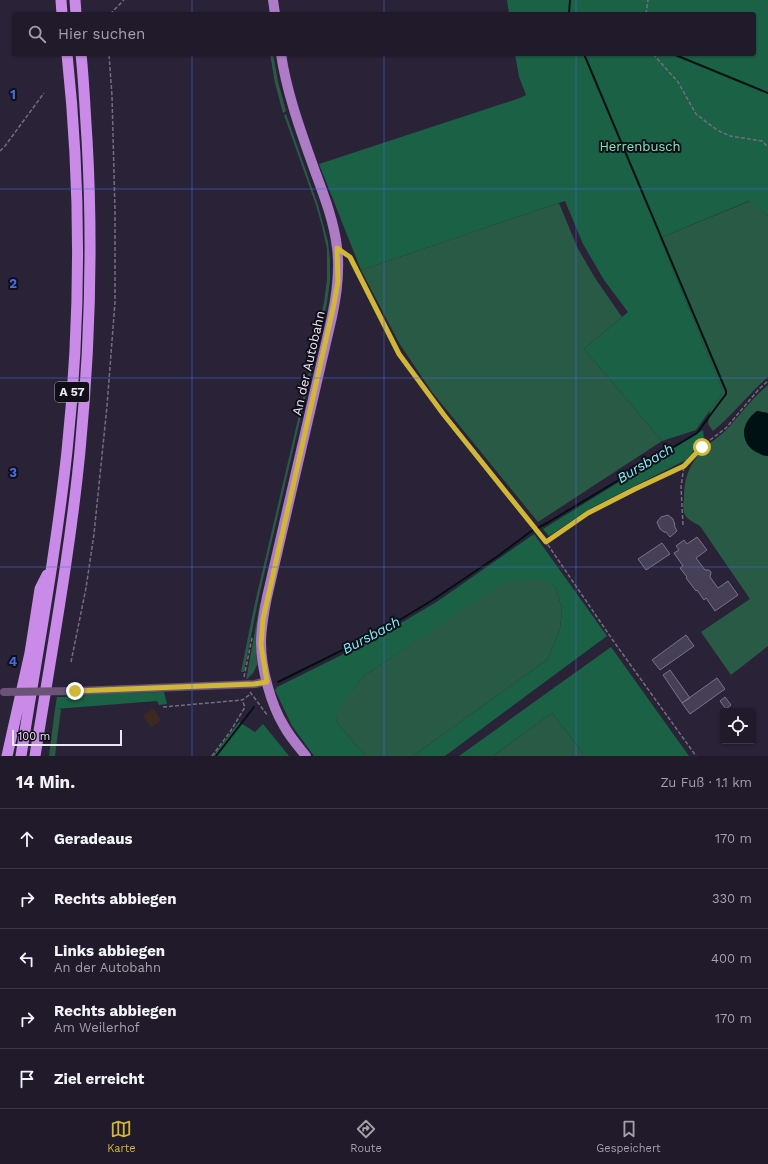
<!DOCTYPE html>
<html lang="de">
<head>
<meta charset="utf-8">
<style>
	:root { --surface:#201a2a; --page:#2d2736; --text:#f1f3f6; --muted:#a2a1a8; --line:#3d3847; --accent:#d1b736 }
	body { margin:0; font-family:"Work Sans",sans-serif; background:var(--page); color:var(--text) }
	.controls { position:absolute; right:12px; bottom:12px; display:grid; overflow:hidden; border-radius:4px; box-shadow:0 1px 3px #0004 }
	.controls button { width:36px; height:36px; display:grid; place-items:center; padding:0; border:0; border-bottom:1px solid var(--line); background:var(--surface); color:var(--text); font:20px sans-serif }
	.scale { position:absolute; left:12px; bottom:10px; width:110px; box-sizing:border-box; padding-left:4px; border:2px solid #eae7f5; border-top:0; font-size:11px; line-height:14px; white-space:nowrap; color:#eae7f5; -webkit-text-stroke:3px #110e18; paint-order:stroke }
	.stop { position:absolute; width:12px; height:12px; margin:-9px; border:3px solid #d1b736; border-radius:50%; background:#fff }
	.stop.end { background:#d1b736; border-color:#fff; box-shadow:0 1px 4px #0008 }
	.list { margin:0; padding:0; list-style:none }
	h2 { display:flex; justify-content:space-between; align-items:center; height:52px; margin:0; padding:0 16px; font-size:17px }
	h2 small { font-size:13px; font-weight:400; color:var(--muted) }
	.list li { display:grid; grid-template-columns:26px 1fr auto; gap:12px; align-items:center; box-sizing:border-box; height:60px; padding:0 16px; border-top:1px solid var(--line) }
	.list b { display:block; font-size:15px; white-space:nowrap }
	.list p { margin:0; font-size:13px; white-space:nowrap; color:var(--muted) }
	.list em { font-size:13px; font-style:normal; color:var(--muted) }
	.icon { flex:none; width:22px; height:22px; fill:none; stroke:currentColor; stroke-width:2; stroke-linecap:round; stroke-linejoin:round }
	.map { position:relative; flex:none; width:768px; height:756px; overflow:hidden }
	.search { position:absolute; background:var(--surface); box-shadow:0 1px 3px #0004; left:12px; right:12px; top:12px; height:44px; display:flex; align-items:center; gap:10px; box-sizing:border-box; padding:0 14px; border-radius:4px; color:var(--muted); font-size:15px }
	.sheet { height:352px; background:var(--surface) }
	nav { display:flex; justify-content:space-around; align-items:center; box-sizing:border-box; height:56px; border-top:1px solid var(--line); background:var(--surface); font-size:11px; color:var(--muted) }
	nav a { display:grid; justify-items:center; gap:2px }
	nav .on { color:var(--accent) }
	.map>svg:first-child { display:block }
	.industrial { fill:#3c2a22 }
	.green { fill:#295a45 }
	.forest { fill:#1a6146 }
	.water { fill:#001113 }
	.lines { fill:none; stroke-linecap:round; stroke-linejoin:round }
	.stream { stroke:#001113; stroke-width:2 }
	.building { fill:#464056; stroke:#79728a }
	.path { stroke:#736e80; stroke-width:1.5; stroke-dasharray:4 2; stroke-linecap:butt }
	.minor { stroke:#6b5377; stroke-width:8 }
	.major { stroke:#ae7bc7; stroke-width:10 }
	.highway { stroke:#c98be7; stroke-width:11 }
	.minor-bridge { stroke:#6b5377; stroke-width:8 }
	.route { stroke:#d1b736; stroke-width:5 }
	.grid { fill:none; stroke:#466dde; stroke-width:1; stroke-opacity:0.55 }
	.labels { text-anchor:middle; stroke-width:4; stroke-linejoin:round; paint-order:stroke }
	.shield { fill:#110e18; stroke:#a9a6b3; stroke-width:1 }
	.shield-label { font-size:12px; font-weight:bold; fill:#eae7f5 }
	.park-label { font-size:13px; fill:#81e4b8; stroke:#110e18 }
	.street-label { font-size:13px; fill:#eae7f5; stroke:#110e18 }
	.water-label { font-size:14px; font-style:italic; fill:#76f5fb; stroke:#110e18 }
	.grid-label { font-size:13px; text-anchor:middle; font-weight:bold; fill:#466dde; stroke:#110e18; stroke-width:4; stroke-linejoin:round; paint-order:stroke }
</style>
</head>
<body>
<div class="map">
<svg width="768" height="756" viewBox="0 0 768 756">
	<rect width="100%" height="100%" fill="#2a2338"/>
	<path class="industrial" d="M154,709L161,721L150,727L143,715Z"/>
	<path class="green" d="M270,54H273L278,82L286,111L283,113L275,83Z
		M291,113L323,203L333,241L334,281L324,335L323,334C329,306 335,278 332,250C330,228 322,206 315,185C306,162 297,138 290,114Z
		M286,114L318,205L328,242L330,259V281L327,303L320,335H317L324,302L327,280V249L322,226L316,205L284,115Z
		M750,201L768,216V377C748,394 733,415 713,431L708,424L710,410L723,392L660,238Z
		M559,203L577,247L595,278L622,317L584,349L662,441L538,522L432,392L399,343L361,270Z
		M317,338L319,339L259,596L244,672H241L254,607Z
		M768,385V413L757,411C750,416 748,422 744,430L761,455L768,456V646L731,675L701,632L750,599L700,526C695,523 688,520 685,515C683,511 683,504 684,500C684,479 688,466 703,450C710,442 719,437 726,430C740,415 752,398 768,385Z
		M537,577L556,587L562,610L560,629L548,659L413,756H365L336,721L338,708L364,676L501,583Z
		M260,603L262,604L256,645L257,665L253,673L246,680Z
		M55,709H61L55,756H49Z
		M552,713L583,753V756H493Z"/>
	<path class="forest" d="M507,0H768V216L749,201L660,238L723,392L696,430L662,441L584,349L628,312L604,280L583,244L565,201L361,270L319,164L520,98L526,95L519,77L515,54H754V14H509Z
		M703,430L704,439L686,460L591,508L549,536L543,529Z
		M534,534L607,636L445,756H413L548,659L560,629L562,610L556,587L537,578L501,584L364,676L339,708L336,721L365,756H314L292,726L275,690L277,687L374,639L438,601Z
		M611,647L689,756H583V753L552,713L493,756H459Z
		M164,692L167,704L159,705L157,701L55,709L57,697H66L67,694Z
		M239,722L255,732L263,724L289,756H213Z"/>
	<path class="water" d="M757,411L768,413V456C741,452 736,426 757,411Z"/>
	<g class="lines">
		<path class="stream" d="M569,14L570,0
			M673,54L768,93
			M278,682L383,630L431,601L498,556L530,532L547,523L697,433L726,394V391L584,54
			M216,756L254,707"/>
	</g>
	<path class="building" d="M668,515L673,519L675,525H674L677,531L670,537L666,532H664L660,529L657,522L661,517Z
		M697,537L707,550L696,558L705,570H709L711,572L710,577L718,588L728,581L738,595L715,611L706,598L704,600L697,590L696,591L686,578L687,577L680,568L683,566L674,553L679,550L676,546L684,540L687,544Z
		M662,543L670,554L646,570L638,559Z
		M686,635L694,646L660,670L652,660Z
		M670,670L690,698L682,703L663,675Z
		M717,678L725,689L690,714L682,703Z
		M725,697L731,705L726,709L720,701Z"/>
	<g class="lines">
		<path class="path" d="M110,14L124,0
			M646,14L648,0
			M653,54L678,82L696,114L717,130L730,136L762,141L768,147
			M0,151L5,146L44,93
			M347,255L350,257L399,353L444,415L546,542L612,639L696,756
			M683,525L681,487L684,466L710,440L726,428L759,389L768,381
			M546,542L588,513L635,489L684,466
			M71,662L86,588L94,534L107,406L115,302V211L112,96L109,54
			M244,677L252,638
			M250,692L268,716
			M163,707L242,700L251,694
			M212,756L230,732L245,707L242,700"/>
		<path class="minor" d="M75,691L255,684L267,681"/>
		<path class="major" d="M273,0L275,14
			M281,54C287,95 302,134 316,174C325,198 334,222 337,247C340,270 337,294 332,317L267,597C264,612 261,627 261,643C261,668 271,705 284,726C290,737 298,746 306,756"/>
		<path class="highway" d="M61,0L62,14
			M75,0L76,14
			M7,756L30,653L40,589L47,575
			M21,756C37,654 56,553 67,451C81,319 81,185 67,54
			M35,756C51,655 70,553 80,451C90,347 93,243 87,139C85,111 84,82 81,54"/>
		<path class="minor-bridge" d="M4,692L75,691"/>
	</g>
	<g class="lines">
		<path class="route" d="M75,691L254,684L267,682L261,645L263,619L334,304L338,281L337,248L350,257L399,354L444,415L546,542L588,513L635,489L684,466L702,447"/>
	</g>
	<path class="grid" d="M192,0V14M384,0V14M576,0V14M192,54V756M384,54V756M576,54V756M0,189H768M0,378H768M0,567H768"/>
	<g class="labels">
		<rect class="shield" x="55" y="382" width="34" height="20" rx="3"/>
		<g class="shield-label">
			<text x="72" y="396">A 57</text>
		</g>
		<g class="park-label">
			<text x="640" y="151">Herrenbusch</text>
		</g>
		<g class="street-label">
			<text transform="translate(308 363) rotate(-77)" y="5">An der Autobahn</text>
		</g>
		<g class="water-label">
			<text transform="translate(645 463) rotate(-31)" y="5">Bursbach</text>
			<text transform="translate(371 635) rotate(-28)" y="5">Bursbach</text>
		</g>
	</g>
	<g class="grid-label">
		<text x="13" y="99">1</text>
		<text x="13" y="288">2</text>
		<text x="13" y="477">3</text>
		<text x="13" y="666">4</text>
	</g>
</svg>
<div class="controls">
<button><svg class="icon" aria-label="locate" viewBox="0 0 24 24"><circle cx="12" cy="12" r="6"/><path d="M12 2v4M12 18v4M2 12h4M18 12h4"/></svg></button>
</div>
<div class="scale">100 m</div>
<div class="stop" style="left:702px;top:447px"></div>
<div class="stop end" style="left:75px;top:691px"></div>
<div class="search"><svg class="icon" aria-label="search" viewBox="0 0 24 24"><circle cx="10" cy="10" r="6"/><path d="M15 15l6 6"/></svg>Hier suchen</div>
</div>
<section class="sheet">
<h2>14 Min.<small>Zu Fuß · 1.1 km</small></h2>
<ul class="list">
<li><svg class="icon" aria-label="ahead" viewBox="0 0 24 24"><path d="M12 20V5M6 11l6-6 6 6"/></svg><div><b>Geradeaus</b></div><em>170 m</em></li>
<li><svg class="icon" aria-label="right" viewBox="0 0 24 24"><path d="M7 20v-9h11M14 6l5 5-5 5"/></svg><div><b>Rechts abbiegen</b></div><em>330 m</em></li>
<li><svg class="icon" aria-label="left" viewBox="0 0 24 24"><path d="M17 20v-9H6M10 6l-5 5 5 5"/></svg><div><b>Links abbiegen</b><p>An der Autobahn</p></div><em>400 m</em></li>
<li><svg class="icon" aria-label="right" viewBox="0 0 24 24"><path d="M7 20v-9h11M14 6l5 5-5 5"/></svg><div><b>Rechts abbiegen</b><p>Am Weilerhof</p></div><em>170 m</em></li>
<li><svg class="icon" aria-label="arrive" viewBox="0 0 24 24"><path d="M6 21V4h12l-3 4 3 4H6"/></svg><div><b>Ziel erreicht</b></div></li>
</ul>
</section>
<nav>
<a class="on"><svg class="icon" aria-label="map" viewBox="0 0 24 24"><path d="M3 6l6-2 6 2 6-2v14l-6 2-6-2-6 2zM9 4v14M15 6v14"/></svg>Karte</a>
<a><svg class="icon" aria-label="directions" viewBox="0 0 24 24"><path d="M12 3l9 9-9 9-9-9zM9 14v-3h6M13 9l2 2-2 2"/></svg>Route</a>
<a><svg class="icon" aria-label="saved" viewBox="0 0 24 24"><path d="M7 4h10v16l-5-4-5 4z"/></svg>Gespeichert</a>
</nav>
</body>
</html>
